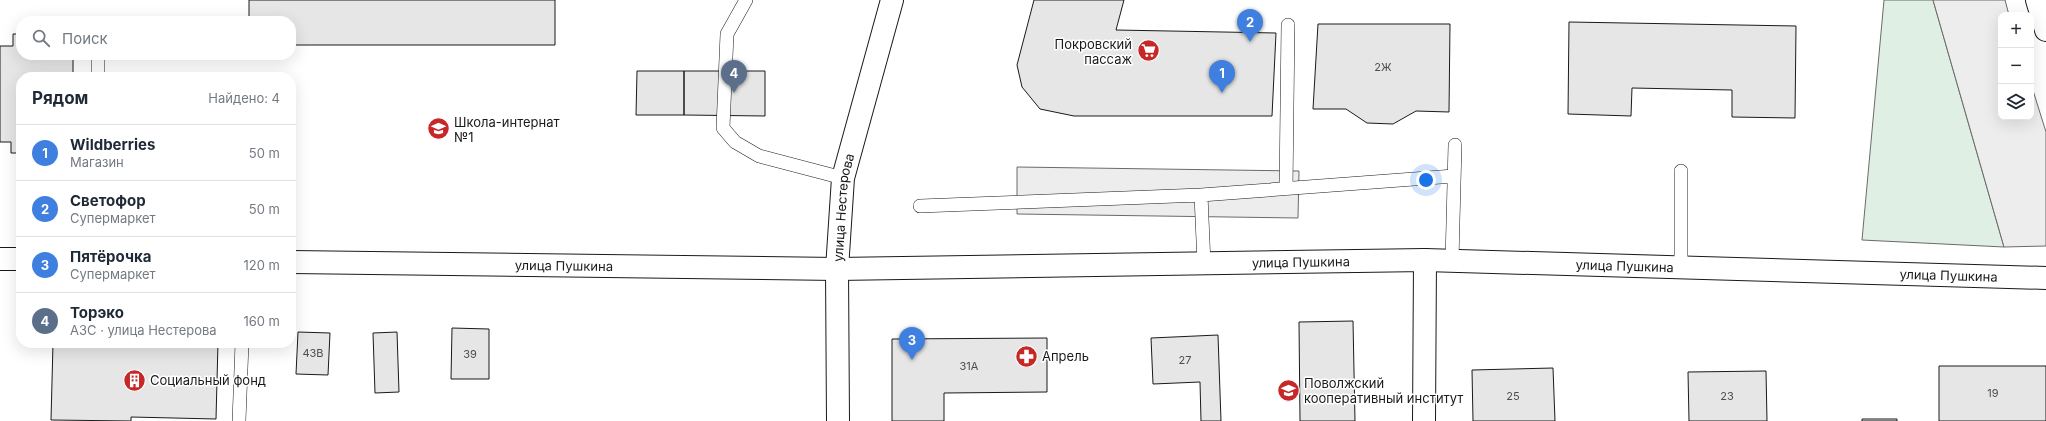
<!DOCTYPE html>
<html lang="ru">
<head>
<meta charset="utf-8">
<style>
	:root { --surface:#fff; --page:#f2f2f3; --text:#1f2937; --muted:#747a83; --line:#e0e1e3; --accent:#db2777 }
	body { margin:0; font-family:Inter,sans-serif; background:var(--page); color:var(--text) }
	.controls { position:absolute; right:12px; top:12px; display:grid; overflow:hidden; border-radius:8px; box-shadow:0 4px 16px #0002 }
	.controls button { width:36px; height:36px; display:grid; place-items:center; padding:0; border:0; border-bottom:1px solid var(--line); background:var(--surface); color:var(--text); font:20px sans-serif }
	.you { position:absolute; left:1426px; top:180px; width:14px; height:14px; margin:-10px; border:3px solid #fff; border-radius:50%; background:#1a73e8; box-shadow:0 0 0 6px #1a73e833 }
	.badge { display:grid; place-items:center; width:26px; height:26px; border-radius:50%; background:var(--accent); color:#fff; font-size:13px; font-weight:700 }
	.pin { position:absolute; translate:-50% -33px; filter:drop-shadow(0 1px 2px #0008) }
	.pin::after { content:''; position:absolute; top:21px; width:14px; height:12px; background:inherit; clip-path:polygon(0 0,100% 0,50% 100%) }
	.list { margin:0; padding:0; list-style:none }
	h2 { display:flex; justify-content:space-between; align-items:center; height:52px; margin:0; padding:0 16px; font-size:17px }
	h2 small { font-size:13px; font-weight:400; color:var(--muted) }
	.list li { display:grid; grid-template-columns:26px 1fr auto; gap:12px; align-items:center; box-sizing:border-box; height:56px; padding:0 16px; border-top:1px solid var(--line) }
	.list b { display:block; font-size:15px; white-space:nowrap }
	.list p { margin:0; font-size:13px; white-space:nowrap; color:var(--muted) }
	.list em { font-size:13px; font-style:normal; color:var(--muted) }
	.icon { flex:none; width:22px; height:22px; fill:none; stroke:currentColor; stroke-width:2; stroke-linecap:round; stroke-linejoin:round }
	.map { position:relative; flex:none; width:2046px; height:421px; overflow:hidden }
	.search { position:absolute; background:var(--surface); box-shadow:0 4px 16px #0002; left:16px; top:16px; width:280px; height:44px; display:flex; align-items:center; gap:10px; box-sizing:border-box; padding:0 14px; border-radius:16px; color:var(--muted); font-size:15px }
	.panel { position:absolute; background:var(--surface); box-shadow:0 4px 16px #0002; left:16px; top:72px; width:280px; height:276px; border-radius:16px }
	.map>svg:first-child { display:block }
	.green { fill:#e0efe3; stroke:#6a6a6a }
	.parking { fill:#ededed; stroke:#6a6a6a }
	.building { fill:#e6e6e6; stroke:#1a1a1a }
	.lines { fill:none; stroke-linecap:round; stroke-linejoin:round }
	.lane-casing { stroke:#1a1a1a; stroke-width:14 }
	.street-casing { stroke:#1a1a1a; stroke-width:24 }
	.secondary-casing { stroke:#1a1a1a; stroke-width:24 }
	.lane { stroke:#fff; stroke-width:13 }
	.street { stroke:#fff; stroke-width:22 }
	.secondary { stroke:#fff; stroke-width:22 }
	.labels { text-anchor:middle; stroke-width:3; stroke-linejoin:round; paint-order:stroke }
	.number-label { font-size:11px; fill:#4d4d4d }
	.poi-label { font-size:13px; fill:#1a1a1a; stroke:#fff; text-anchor:start }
	.street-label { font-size:13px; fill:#1a1a1a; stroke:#fff }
</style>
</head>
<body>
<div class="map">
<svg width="2046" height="421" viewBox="0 0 2046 421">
	<rect width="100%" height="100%" fill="#fff"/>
	<path class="green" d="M1884,0H1933L2004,247L1862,240Z"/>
	<path class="parking" d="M1933,0H2005L2009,15H2001V117H2031V84L2046,132V246L2004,247Z
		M1017,167L1299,171L1298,218L1017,214Z"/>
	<path class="building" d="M249,0H555V45H291V21H249Z
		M1034,0H1124L1116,30L1276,33L1272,116H1074L1040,109L1022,87L1017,65Z
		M1569,22L1796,26L1795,118L1732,117V90L1632,88L1631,116L1568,114Z
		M1318,24H1450L1449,112L1416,111L1393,124L1367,123L1346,109H1313Z
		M13,34H21V55H73V77H79H21V153H11V142H0V46H13Z
		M637,71H684V115H636Z
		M684,71H765V116L684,115Z
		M1353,321L1355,421H1300L1299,322Z
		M452,328L489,329V379H451Z
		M298,332L330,333L328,375L296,374Z
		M397,332L399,392L375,393L373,333Z
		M1218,335L1221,421H1201L1200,382L1153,384L1151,338Z
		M1047,338V392L944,393V421H892V339Z
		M53,343H218L216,419L131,417V421L51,420Z
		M1939,366H2046V421H1939Z
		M1553,368L1555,421H1473L1472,370Z
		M1766,371L1767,421H1689L1688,372Z
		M1862,419H1897V421H1862Z"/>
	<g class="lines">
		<defs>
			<path id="lane" d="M746,0L727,34L723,128L735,142L759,156L843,178
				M98,77V55
				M1286,189L1288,25
				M1201,195L1454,176
				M920,206L1201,195L1204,264
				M1452,261L1455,145
				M1681,267V171
				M239,421L242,343"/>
			<g id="street">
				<path d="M2037,0L2046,30"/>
				<path d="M0,259H21"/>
				<path id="s1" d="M291,262L837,269L1425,260L2046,278"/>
				<path d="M1424,421L1425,260"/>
			</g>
			<g id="secondary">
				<path id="s2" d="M838,421L837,269L843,178L892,0"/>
			</g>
		</defs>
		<use href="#lane" class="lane-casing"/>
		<use href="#street" class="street-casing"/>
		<use href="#secondary" class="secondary-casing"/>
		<use href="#lane" class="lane"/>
		<use href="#street" class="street"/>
		<use href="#secondary" class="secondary"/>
	</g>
	<defs>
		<symbol id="supermarket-disc" viewBox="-11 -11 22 22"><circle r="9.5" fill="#c62828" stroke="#fff"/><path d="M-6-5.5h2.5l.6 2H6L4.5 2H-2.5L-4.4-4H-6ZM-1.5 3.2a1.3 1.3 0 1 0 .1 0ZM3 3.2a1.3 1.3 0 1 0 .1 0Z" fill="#fff"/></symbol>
		<symbol id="school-disc" viewBox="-11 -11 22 22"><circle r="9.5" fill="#c62828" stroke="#fff"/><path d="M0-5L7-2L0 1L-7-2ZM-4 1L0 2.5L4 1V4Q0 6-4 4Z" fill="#fff"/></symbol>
		<symbol id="pharmacy-disc" viewBox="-11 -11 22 22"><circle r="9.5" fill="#c62828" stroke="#fff"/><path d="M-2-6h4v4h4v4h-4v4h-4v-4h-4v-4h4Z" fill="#fff"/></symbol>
		<symbol id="building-disc" viewBox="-11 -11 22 22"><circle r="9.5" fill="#c62828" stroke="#fff"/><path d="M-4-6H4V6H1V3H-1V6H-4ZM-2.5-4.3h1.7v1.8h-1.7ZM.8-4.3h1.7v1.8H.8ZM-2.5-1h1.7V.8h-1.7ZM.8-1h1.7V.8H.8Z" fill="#fff"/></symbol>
		<symbol id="university-disc" viewBox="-11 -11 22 22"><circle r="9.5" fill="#c62828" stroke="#fff"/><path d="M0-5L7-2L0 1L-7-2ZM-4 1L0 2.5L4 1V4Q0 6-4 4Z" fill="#fff"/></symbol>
	</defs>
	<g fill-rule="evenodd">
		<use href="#supermarket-disc" x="1136" y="38" width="25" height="25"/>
		<use href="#school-disc" x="426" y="116" width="25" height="25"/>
		<use href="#pharmacy-disc" x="1014" y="344" width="25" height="25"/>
		<use href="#building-disc" x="122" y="368" width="25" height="25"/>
		<use href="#university-disc" x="1276" y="378" width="25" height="25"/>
	</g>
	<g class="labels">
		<g class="number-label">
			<text x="1383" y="71">2Ж</text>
			<text x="313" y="357">43В</text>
			<text x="470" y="358">39</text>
			<text x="1185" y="364">27</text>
			<text x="969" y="370">31А</text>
			<text x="1993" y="397">19</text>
			<text x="1513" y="400">25</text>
			<text x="1727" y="400">23</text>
		</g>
		<g class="poi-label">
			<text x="1132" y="49" text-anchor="end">Покровский<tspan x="1132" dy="15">пассаж</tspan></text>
			<text x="454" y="127">Школа-интернат<tspan x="454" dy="15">№1</tspan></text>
			<text x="1042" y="361">Апрель</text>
			<text x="150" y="385">Социальный фонд</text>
			<text x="1304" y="388">Поволжский<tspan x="1304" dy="15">кооперативный институт</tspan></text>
		</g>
		<g class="street-label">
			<text dy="5" stroke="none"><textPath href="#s2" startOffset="214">улица Нестерова</textPath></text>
			<text dy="5" stroke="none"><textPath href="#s1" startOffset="1010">улица Пушкина</textPath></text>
			<text dy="5" stroke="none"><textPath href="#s1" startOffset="273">улица Пушкина</textPath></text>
			<text dy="5" stroke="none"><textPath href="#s1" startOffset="1334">улица Пушкина</textPath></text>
			<text dy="5" stroke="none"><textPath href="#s1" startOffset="1658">улица Пушкина</textPath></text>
		</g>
	</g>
</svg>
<div class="controls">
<button>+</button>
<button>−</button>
<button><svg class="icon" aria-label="layers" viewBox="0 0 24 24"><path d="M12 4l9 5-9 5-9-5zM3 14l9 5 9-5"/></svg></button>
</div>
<div class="you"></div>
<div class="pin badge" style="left:1222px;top:93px;background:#3f7fe0">1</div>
<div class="pin badge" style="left:1250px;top:42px;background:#3f7fe0">2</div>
<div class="pin badge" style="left:912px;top:360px;background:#3f7fe0">3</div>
<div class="pin badge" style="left:734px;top:93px;background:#5c6f8a">4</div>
<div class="search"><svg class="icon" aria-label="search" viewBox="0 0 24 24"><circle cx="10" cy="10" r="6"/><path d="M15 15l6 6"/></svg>Поиск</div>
<section class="panel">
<h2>Рядом<small>Найдено: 4</small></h2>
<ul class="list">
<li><span class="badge" style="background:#3f7fe0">1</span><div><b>Wildberries</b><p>Магазин</p></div><em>50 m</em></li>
<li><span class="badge" style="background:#3f7fe0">2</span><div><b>Светофор</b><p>Супермаркет</p></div><em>50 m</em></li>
<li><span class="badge" style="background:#3f7fe0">3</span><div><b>Пятёрочка</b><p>Супермаркет</p></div><em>120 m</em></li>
<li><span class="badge" style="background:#5c6f8a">4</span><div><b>Торэко</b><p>АЗС · улица Нестерова</p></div><em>160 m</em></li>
</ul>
</section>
</div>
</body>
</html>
